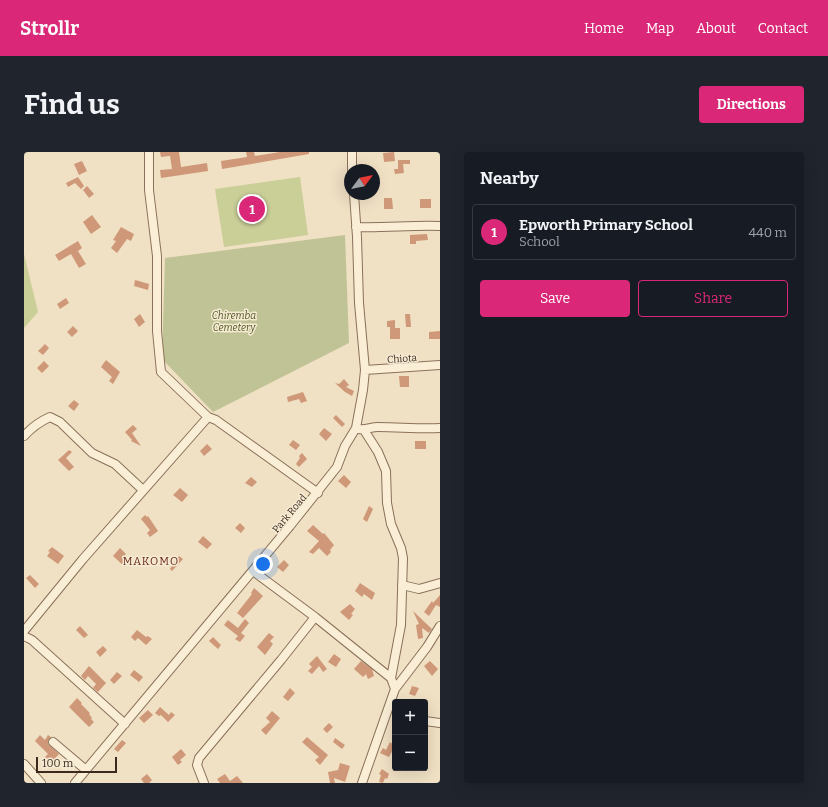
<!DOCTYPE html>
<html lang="en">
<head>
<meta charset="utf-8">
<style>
	:root { --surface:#171b24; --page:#20242c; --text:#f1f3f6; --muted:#9ea1a6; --line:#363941; --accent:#db2777 }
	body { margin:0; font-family:Bitter,serif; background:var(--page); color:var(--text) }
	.controls { position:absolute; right:12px; bottom:12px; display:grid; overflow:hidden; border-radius:4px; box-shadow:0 4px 16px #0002 }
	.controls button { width:36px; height:36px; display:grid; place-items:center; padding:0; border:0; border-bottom:1px solid var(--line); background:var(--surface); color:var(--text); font:20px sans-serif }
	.compass { position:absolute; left:320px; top:12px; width:36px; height:36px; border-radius:50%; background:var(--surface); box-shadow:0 4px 16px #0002; rotate:58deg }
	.scale { position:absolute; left:12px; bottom:10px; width:81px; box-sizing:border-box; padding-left:4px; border:2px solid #3a2a1e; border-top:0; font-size:11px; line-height:14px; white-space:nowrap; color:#3a2a1e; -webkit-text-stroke:3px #f7ebd4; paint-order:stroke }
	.you { position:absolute; left:239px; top:412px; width:14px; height:14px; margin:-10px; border:3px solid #fff; border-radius:50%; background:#1a73e8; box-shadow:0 0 0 6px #1a73e833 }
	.badge { display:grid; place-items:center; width:26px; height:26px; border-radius:50%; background:var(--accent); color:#fff; font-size:13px; font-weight:700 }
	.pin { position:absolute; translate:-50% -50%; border:2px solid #fff; box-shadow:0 1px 4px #0006 }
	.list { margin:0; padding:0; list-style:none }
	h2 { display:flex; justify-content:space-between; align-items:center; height:52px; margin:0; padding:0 16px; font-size:17px }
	h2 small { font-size:13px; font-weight:400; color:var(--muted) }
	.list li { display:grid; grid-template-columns:26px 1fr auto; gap:12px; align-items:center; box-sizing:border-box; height:56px; margin:0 8px 8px; padding:0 8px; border:1px solid var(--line); border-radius:4px }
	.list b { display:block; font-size:15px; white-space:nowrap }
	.list p { margin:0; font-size:13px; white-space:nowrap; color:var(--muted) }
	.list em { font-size:13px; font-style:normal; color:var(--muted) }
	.actions { display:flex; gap:8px; padding:12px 16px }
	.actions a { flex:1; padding:9px 0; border:1px solid var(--accent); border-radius:4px; text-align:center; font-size:14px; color:var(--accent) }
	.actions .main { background:var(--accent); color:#fff }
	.map { position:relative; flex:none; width:416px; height:631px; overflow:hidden; border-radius:4px }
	header { display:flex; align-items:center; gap:24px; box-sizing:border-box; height:56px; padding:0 20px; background:var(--accent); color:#fff }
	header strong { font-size:19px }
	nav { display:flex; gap:22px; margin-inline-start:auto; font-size:14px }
	.intro { display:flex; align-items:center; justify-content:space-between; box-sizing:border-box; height:96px; padding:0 24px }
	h1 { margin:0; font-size:28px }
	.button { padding:10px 18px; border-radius:4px; background:var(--accent); color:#fff; font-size:14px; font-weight:700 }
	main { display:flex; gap:24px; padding:0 24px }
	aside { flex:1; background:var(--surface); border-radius:4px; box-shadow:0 4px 16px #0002 }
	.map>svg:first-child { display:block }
	.green { fill:#cace97 }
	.cemetery { fill:#c0c396 }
	.building { fill:#cf9878 }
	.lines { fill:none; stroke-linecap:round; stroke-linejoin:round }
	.minor-casing { stroke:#8b7159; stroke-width:10 }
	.minor { stroke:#faeed7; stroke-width:8 }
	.labels { text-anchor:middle; stroke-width:3; stroke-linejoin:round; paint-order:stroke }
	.park-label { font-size:10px; font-style:italic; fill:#4d5724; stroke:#f7ebd4 }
	.street-label { font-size:10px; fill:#3a2a1e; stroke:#f7ebd4 }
	.neighbourhood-label { font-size:11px; letter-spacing:1px; fill:#68281c; stroke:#f7ebd4 }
</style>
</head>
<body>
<header>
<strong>Strollr</strong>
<nav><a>Home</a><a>Map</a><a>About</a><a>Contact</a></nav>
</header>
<div class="intro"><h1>Find us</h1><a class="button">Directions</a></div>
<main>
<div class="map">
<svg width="416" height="631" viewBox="0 0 416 631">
	<rect width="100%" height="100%" fill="#f0e0c4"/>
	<path class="green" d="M276,25L284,83L200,95L191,37Z
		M0,102L14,160L0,176Z"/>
	<path class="cemetery" d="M321,83L325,191L189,260L138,207L141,106Z"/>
	<path class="building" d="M136,0H155L157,15L183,11L184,19L137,26L136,18L148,17L146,4L137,5Z
		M222,0H230L231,4L256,0H285V2L198,17L197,9L223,5Z
		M370,0L371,9L360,10L359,1Z
		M374,8H386V12H379L380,21L371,22L370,17H374Z
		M58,9L63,19L55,23L50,12Z
		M54,25L60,34L57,37L51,31L44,35L42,31Z
		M63,34L70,42L65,46L59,38Z
		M360,46H368L369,57H360Z
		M396,47H407V56H396Z
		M68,63L77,75L67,82L59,70Z
		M97,75L110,82L107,89L103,87L93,101L87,96L92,89L89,88Z
		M403,82L404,88L392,89V92H386V83Z
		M54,89L58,96L54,99L62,112L55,116L47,102L35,109L31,103Z
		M111,128L125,132L124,138L110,134Z
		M42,146L45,151L36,157L33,152Z
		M116,162L121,170L115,175L110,167Z
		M381,162H386L387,175H382Z
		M371,168V176H376V187H366V175H363V169Z
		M49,174L54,179L48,185L43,180Z
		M416,179V187H405V180Z
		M21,192L25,196L19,203L14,199Z
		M82,208L96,220L89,232L85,229L88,225L77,215Z
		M20,209L25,214L18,221L13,216Z
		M375,224H385V235H376Z
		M320,227L325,233L322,235L330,239L328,244L321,240L311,231L315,232Z
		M279,240L283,249L277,251L275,247L264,250L263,245Z
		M50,248L55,252L50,259L44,254Z
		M312,263L321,272L318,275L309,266Z
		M109,273L113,277L108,281L117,294L107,289L108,288L101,280Z
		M300,276L308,282L302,289L295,282Z
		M269,288L276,293L272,298L265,293Z
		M391,289H402V297H391Z
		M183,292L188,297L180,304L176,299Z
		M45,298L48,300L42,306L50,315L45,319L34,308Z
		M278,301L283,307L275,315L272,312L276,306L275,304Z
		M320,323L327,330L322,336L314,329Z
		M227,325L233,330L228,335L221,331Z
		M156,336L164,343L158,350L149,343Z
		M345,354L349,357L343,370L339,367Z
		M121,363L123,365L124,364L134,379L126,385L123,381L126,378L117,367Z
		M216,371L221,376L217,381L211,376Z
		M289,373L299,382L300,381L310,393L306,398L307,400L303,404L295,396L289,402L285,400L295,389L283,379Z
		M179,384L188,392L183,397L174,390Z
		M28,395L40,404L34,412L23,404L26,400L24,399Z
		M96,396L102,402L99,405L105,411L101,415L89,404Z
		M155,404L159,407L148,419L146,417Z
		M260,408L265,413L259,420L253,415Z
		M6,423L15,432L11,436L2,426Z
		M336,431L351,441L348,448L340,442L338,445L331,439Z
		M230,436L239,444L219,466L213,461L228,442L227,441Z
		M416,443V455L412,453L405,464L400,460L408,449L409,451Z
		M326,452L331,457L327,462L329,463L325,468L316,460Z
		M389,459L408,477L405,481L398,476L399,486L394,487L392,473L395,472Z
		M221,467L225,471L217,481L221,484L216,490L211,487L214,484L200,473L204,468L214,476Z
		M56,474L64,483L60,486L52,478Z
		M113,478L122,485L124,484L128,487L122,493L114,486L111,489L107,485Z
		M245,481L250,485L246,489L249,492L241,503L233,495Z
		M189,485L197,493L194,497L185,489Z
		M79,494L83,498L76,505L72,500Z
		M310,502L317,507L312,515L304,510Z
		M293,504L303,517L299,520L295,514L288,522L284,519L288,515L285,512Z
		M337,509L348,517L350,524L344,527L342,522L339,525L330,517Z
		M406,509L414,517L408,524L400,514Z
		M65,514L82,531L74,540L69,536L72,532L64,524L61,528L57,524Z
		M110,518L119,525L115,530L106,523Z
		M93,520L98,524L90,532L86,528Z
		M388,534L395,536L391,544L385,542Z
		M266,536L271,541L264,549L259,545Z
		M53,546L58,551L57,552L66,561L65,562L68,566L67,567L70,570L65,575L45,555Z
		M136,555L145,563L147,560L151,563L144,570L137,563L135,564L131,561Z
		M124,558L129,563L120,571L115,566Z
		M248,559L256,566L242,583L237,578L246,570L242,566Z
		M305,571L309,575L303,581L299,577Z
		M16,583L21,588L24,583L27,585L24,589V592L35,602L27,611L20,606L24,602L11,589Z
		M283,585L304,603L296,613L291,608L295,605L278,590Z
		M311,586L321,593L318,597L309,590Z
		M98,588L102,591L94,600L90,597Z
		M366,590L371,594L365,605L356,601L359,596L362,598Z
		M157,597L162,603L156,608L158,610L154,613L148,605Z
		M316,611L326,614L321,630L310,626L311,631H306L304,620L314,618Z
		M358,617L365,622L363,627L361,626L359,631L355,630L357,623L355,622Z
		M123,622L128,628L125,631H120L117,627Z
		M201,622L206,629L213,624L219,631H196L193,627Z"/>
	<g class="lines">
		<defs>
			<path id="minor" d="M125,0V38L133,104V179L137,220L184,265L192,268L294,341
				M328,0V18
				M332,75C360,76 388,73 416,74
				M341,218L416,213
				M335,277C342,278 347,275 354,275C375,275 395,277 416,276
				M340,278L354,300L362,319L363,351L367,372L377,396L379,406L377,473L367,526
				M0,284C8,275 15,270 26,265L36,270L68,301L91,312L119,338
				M229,419L291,465L367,526L371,537L338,631
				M378,433L395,437L416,431
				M0,479L59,407L184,265
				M0,484L8,488L101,572
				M371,537L403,495L416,474
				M401,569L416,571
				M29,590L62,618
				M0,612L17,631
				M51,631L266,374L313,315L321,294L332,276L339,238L341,218L335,151L333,85L330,42
				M180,631L173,613L175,606L257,508L291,465"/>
		</defs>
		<use href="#minor" class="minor-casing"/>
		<use href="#minor" class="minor"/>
	</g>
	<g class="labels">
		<g class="park-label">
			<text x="210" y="167">Chiremba<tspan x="210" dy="12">Cemetery</tspan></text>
		</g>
		<g class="street-label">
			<text transform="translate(378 206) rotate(-4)" y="4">Chiota</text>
			<text transform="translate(265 361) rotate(-50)" y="4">Park Road</text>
		</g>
		<g class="neighbourhood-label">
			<text x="127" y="413">MAKOMO</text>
		</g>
	</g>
</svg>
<div class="controls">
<button>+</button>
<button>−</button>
</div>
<svg class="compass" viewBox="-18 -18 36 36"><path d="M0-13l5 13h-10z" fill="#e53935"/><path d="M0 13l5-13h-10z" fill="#9ea1a6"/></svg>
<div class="scale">100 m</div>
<div class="you"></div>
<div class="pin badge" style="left:228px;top:57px">1</div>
</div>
<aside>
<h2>Nearby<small></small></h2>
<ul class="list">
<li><span class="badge">1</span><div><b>Epworth Primary School</b><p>School</p></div><em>440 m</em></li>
</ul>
<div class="actions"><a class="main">Save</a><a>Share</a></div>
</aside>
</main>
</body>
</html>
